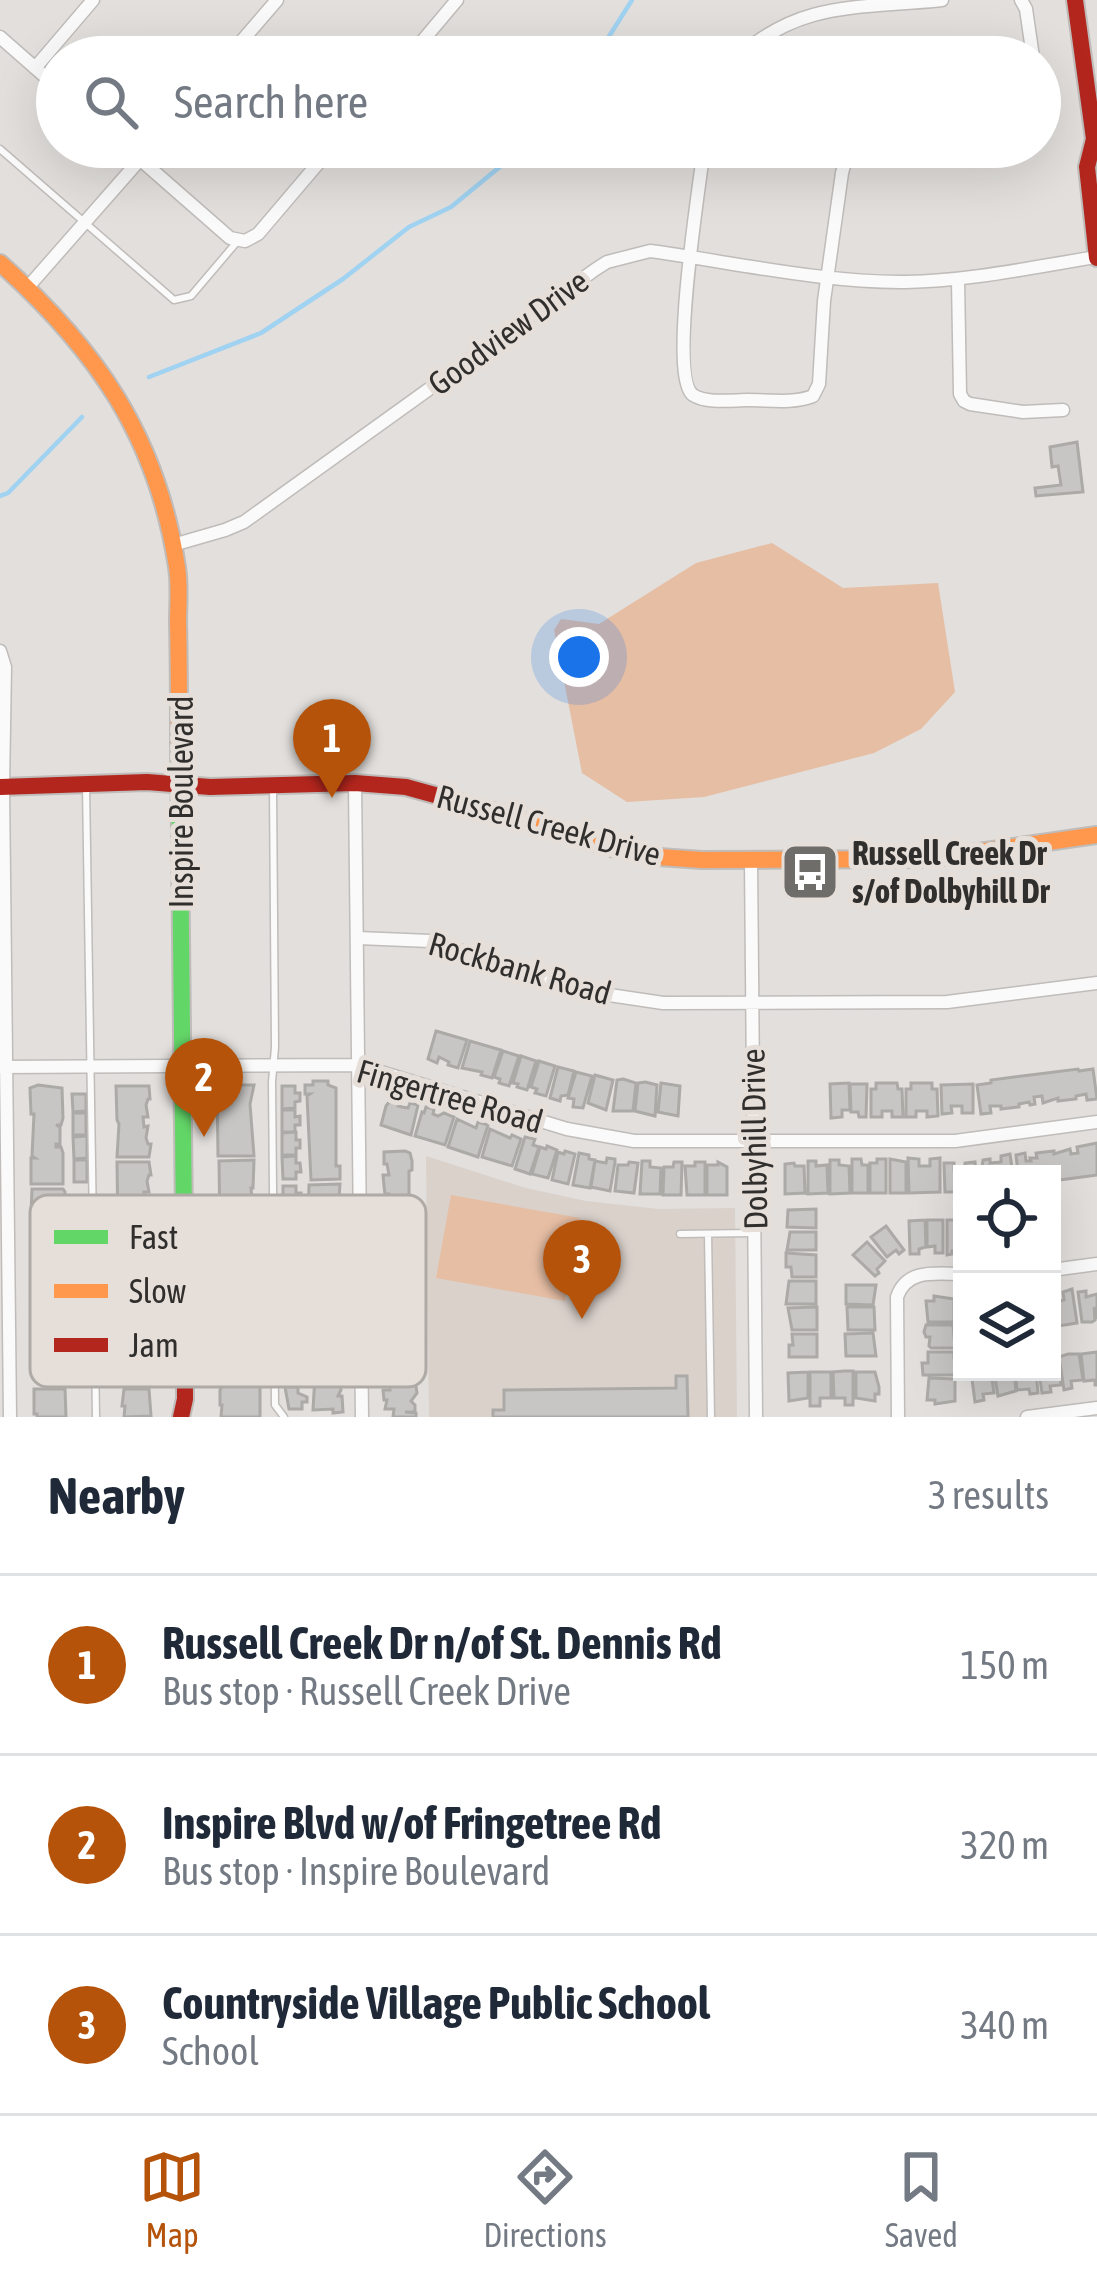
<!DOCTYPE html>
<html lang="en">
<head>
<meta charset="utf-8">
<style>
	:root { --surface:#fff; --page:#f2f2f3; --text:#1f2937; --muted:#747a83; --line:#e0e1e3; --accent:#b45309 }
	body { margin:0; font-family:"Asap Condensed",sans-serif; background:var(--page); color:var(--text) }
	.controls { position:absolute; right:36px; bottom:36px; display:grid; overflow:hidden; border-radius:0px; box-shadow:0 12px 48px #0002 }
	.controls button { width:108px; height:108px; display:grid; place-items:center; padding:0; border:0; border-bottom:3px solid var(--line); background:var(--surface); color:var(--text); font:60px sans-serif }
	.you { position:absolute; left:579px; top:657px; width:42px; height:42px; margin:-30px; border:9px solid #fff; border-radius:50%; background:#1a73e8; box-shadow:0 0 0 18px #1a73e833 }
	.badge { display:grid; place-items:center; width:78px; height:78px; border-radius:50%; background:var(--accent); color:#fff; font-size:39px; font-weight:700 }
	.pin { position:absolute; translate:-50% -99px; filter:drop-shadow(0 3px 6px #0008) }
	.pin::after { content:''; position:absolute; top:63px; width:42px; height:36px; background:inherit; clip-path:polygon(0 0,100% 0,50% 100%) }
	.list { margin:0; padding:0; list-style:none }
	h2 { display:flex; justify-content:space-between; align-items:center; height:156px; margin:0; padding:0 48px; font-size:51px }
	h2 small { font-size:39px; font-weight:400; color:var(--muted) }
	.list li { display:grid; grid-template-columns:78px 1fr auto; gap:36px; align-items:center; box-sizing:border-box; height:180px; padding:0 48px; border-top:3px solid var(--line) }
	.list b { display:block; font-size:45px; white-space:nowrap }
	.list p { margin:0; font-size:39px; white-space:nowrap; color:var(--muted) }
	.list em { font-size:39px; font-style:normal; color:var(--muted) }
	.icon { flex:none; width:66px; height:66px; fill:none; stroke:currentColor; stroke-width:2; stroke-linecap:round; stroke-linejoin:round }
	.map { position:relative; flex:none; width:1097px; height:1417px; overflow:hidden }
	.search { position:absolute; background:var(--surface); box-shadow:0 12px 48px #0002; left:36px; right:36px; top:36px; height:132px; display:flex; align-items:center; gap:30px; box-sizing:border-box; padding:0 42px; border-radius:66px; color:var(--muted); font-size:45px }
	.sheet { height:696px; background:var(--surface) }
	nav { display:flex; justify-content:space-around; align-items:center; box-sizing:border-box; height:168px; border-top:3px solid var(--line); background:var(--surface); font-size:33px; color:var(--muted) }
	nav a { display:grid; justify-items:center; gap:6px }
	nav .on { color:var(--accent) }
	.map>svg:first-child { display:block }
	.built { fill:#dad1cb }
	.green { fill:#e6bea4 }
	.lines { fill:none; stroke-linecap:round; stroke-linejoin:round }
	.stream { stroke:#a0d2f1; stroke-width:4.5 }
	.building { fill:#c8c6c4; stroke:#acaaa7; stroke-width:3 }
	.lane-casing { stroke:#bfbcba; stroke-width:9 }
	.street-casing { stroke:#bfbcba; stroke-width:15 }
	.fast-casing { stroke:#bfbcba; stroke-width:20 }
	.slow-casing { stroke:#bfbcba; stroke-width:20 }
	.jam-casing { stroke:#bfbcba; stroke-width:20 }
	.lane { stroke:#fbfafa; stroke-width:6 }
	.street { stroke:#fbfafa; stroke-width:12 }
	.fast { stroke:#63d668; stroke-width:16 }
	.slow { stroke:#ff974d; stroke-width:16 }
	.jam { stroke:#b3261e; stroke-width:16 }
	.labels { text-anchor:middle; stroke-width:10; stroke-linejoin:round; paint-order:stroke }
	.street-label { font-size:33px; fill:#312f2d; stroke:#e5ded9 }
	.poi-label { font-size:33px; font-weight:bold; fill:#312f2d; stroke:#e5ded9; text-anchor:start }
	.key { fill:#e5ded9; stroke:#afaaa5; stroke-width:3 }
	.key-label { font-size:33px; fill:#312f2d }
</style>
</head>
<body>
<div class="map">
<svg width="1097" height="1417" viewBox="0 0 1097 1417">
	<rect width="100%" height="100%" fill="#e2dfdc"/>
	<path class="built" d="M426,1156L526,1188L586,1201L659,1209L735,1208L737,1417H429Z"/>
	<path class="green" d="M772,543L843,588L938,583L955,692L921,729L874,753L704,797L627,802L582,773L554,630L561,619L599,624L696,563Z
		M451,1195L580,1218L565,1301L436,1278Z"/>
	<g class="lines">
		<path class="stream" d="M596,57L632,0
			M149,377L261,333L343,279L409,227L451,207L524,147
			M0,496L8,493L82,417"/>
	</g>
	<path class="building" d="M1077,442L1083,492L1036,496L1035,488L1061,485L1058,466L1052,467L1050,447Z
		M436,1031L467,1040L458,1068L448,1065L449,1062L439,1057L437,1063L428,1059Z
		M470,1041L501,1050L492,1078L481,1075L482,1072L462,1068Z
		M503,1051L519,1056L509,1086L499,1083L500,1079L494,1077Z
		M521,1056L536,1061L527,1090L517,1087L518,1084L513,1083Z
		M539,1061L555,1066L546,1096L535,1093L537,1089L531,1087Z
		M558,1067L574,1071L568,1095L561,1096L560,1101L550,1098Z
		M1078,1069L1079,1071L1093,1069L1097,1099L1087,1100L1086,1094L1076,1096V1099L1058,1101V1098L1043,1103L1042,1096L1034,1097L1035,1104L1030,1105L1029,1102L1019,1104V1107L1001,1109V1106H990L991,1113L981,1114L977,1085L991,1083V1080Z
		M576,1072L592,1076L583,1108L573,1107L574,1099L568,1098Z
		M595,1075L613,1080L606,1110L588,1103Z
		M623,1079L636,1083L633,1111H613L617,1080Z
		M313,1081H328V1085L336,1088V1166H340V1179L311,1180L307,1096L310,1094H305V1085H313Z
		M645,1082L657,1085L655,1116L635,1111L638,1083Z
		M661,1083L680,1086L678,1116L658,1112Z
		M849,1083L850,1110H842V1117L831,1118L830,1084Z
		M876,1083H897L898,1089H902L903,1117H892V1111H882V1117H871V1089H876Z
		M911,1083H932V1089H937L938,1116L927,1117V1111H916V1117H906V1089H911Z
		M850,1084H867L866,1117H859L858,1112H851Z
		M973,1084V1113H962V1106H951L952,1113L942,1114L941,1085Z
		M38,1085L62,1088L63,1118L61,1125H56L60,1127V1144H56V1147H61L63,1153V1184H31V1158H35L32,1156L34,1114H31L30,1088Z
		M217,1085H254L250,1104L254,1156H218Z
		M116,1086H149L150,1099H148L146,1105L148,1117H143L144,1127L148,1126L146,1138L148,1144H151L149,1157H117L119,1124L117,1120Z
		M282,1086H295V1093H300V1101L295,1102V1108L282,1109Z
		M72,1094H86V1111L73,1112Z
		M393,1097L400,1099L398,1106L402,1107L408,1108L410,1103L418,1105L411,1135L381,1125L386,1106Z
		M426,1107L434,1109L433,1114L438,1116L444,1113L454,1117L445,1145L415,1136L422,1112L424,1113Z
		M282,1110H295V1117L300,1116V1125H295V1132H282Z
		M73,1113H86V1135H73Z
		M457,1119L476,1128L478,1122L488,1125L478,1157L448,1147Z
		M490,1129L510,1138L512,1135L521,1139L512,1166L482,1157Z
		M296,1132V1140H300V1148H296V1155H282V1133Z
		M87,1136V1158L74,1159L73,1137Z
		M525,1137L535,1139L533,1145L539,1147L530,1174L515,1169Z
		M1097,1143V1175L1052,1181V1174H1018L1016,1155L1025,1153L1026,1161H1031L1030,1158H1037L1036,1153L1054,1151V1154L1070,1149L1071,1154L1078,1153L1077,1147Z
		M547,1146L557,1150L548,1178L532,1174L540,1147L546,1149Z
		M405,1151L410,1153L412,1161V1170L409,1171V1227H413V1236L411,1242L384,1243V1233H390V1222H384L386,1204H390L389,1194H385L384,1186L383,1175H389L387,1164H384V1152Z
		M565,1151L575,1154L568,1184L552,1180L558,1152L564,1154Z
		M579,1153L589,1155V1159L595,1160L590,1188L573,1185Z
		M1010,1154L1013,1174H981L983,1160L990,1159V1163L1001,1162V1156Z
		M296,1156V1163H300L301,1172H296V1179H283L282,1157Z
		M607,1158L615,1159V1162L610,1191L591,1187L595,1161L606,1163Z
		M908,1158L919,1159V1166H930V1159L940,1158V1192L909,1193Z
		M852,1159H861L862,1165H868V1193H852Z
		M877,1159H886V1193H870V1163H877Z
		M890,1159L906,1162V1193H890Z
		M74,1160H87V1182H74Z
		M254,1160L253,1188H251L255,1231H220L219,1161Z
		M830,1160H839V1165L849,1166L850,1193L830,1194Z
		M642,1161H650V1167L661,1168L660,1194H640Z
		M808,1161H816V1166L827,1165L828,1193L808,1194Z
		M117,1162H149L151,1175H149L147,1181L149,1192H144V1202H149L150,1233H118Z
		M629,1162L638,1163L634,1193L615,1191L618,1165H628Z
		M674,1162H682L681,1195H663L664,1167H673Z
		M695,1162H705V1195H687L685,1166H695Z
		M718,1162L727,1167V1195H707V1165H718Z
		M975,1162L976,1174H962V1192H945L944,1163H954V1170H965V1163Z
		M794,1163L795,1166H804L805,1193L785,1194V1164Z
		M340,1184L339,1198H336L339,1215H336V1219L339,1226L337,1243H341L342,1256L311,1257L308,1221L309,1185Z
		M283,1186H296V1193H301V1202H296V1209H283Z
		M32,1189H63L65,1192L63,1218L62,1225H57V1228H61V1244H57V1247H62L64,1254V1284H32V1259H36L33,1224L36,1214H31Z
		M816,1209V1228L787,1227L788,1210Z
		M925,1220L926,1247L919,1249V1254H910L909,1221Z
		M927,1220H943V1253H935V1246L927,1247Z
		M947,1220H962V1245H958V1251H952V1254L947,1255Z
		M886,1226L904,1250L899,1254L896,1250L887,1257L871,1237Z
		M790,1232H816V1250H787Z
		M867,1242L885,1261L877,1269L879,1273L875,1276L853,1255Z
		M786,1253L816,1255V1277H792L791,1267H786Z
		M789,1281H816V1304H786Z
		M846,1285H876L873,1305L846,1304Z
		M1072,1289L1077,1323L1052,1327V1296L1053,1302L1064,1300L1063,1292Z
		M1086,1291V1297L1097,1294V1319L1094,1307L1095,1320L1092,1322H1082L1078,1292Z
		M934,1296L954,1299V1322H928L926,1301H934Z
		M817,1307V1330H792L788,1308Z
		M847,1307H874L875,1330H848Z
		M926,1325H953L955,1348H931L929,1346L930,1337H926L924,1332Z
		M873,1333L876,1356H846L845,1334Z
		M792,1334H817V1357H789V1345H793Z
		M312,1338H342V1351H338L340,1367H338L341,1390L338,1396H342L343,1412L333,1413V1409L313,1410L315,1375H310Z
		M384,1340H416V1356H404L414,1357L412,1369L417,1380L416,1383H404V1386H416L417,1393L411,1401L415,1405V1412H405L416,1413V1417H393L394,1409H385L387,1400H384L383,1390H390V1380L383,1379V1370H387L384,1360H390V1350H384Z
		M928,1352H954V1358H956L954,1375H923L922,1363H928Z
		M1097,1352V1385H1095V1380L1084,1381L1081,1354Z
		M1068,1354H1079L1083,1380L1071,1381L1072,1388L1064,1390L1059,1357Z
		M1052,1357H1057L1061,1385L1050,1386L1051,1392L1042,1393L1039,1372H1052Z
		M220,1370L260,1371V1417H221L222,1405H220V1390L222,1387H220Z
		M845,1371H853V1405H845V1398H834L833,1372Z
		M808,1372V1398L789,1401L788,1373Z
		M810,1372H831V1398H820V1406H810Z
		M856,1372H875L879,1387V1394H875V1401L856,1398Z
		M971,1372H991L994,1393L983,1394L984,1400L975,1402Z
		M994,1372H1014L1016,1391L998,1396Z
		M1015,1372H1036L1038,1393L1030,1394L1029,1389L1017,1390Z
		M676,1376H687L688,1417H493V1410H504V1390L676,1388Z
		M929,1378L955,1379V1401L935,1404V1400H927Z
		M285,1387H298V1393L307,1397V1402H302V1409H289Z
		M34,1389H65L66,1417H37V1414H34Z
		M124,1389H149L151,1416L124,1417L125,1406H122Z"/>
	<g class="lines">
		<defs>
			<path id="lane" d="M0,149L174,300L191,296L236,243
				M86,786L96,1417
				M273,788L275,1047L272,1082L275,1405L284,1417
				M680,1234L751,1233
				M708,1234L711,1417"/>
			<path id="street" d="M1021,0L1026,9L1033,57
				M0,37L57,87
				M228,57L277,0
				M409,57L457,0
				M738,57C802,0 859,9 942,0
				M35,68L93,0
				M126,147L230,238L245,241L258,234L332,147
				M704,147C700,184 668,376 693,395C707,404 733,400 748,400C769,400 793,404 813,396L819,384L824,301L842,173L849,147
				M958,280L960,394L964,401L970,404L1023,412L1063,410
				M28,287L151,147
				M173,545L225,530L244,522L596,269L607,262L650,251C731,262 825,283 906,282C970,281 1033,267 1097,257
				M0,651L5,667L3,787L10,1417
				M355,783L362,1417
				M751,860L756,1417
				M358,938L430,941L596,993L663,1003L947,1002L1097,983
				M0,1067L358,1065L567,1129L634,1141H955L1097,1122
				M1052,1270L1097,1264
				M898,1417L897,1297C907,1268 936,1274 962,1274
				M1027,1417L1097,1408"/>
			<path id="fast" d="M179,742L184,1225"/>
			<path id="slow" d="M0,263C96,349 157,436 177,567C180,585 178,604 178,622C179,662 179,702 179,742
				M507,815L615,849L659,857L702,860L930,859L1097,835"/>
			<path id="jam" d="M1075,0L1094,139L1087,167L1097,258
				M0,787L147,782L210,787L355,783L406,787L507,815
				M181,1417L185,1399L184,1225"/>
		</defs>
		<use href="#lane" class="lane-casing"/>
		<use href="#street" class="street-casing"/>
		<use href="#fast" class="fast-casing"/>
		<use href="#slow" class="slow-casing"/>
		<use href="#jam" class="jam-casing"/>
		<use href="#lane" class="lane"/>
		<use href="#street" class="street"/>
		<use href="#fast" class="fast"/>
		<use href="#slow" class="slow"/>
		<use href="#jam" class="jam"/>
	</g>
	<defs>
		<symbol id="bus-square" viewBox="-11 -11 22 22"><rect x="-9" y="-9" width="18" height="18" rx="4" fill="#6f6d6a" stroke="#e5ded9"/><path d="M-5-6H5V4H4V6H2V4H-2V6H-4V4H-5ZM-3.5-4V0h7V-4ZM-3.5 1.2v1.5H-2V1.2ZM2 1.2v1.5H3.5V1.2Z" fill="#fff"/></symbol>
	</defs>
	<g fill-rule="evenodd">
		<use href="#bus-square" x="777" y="839" width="66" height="66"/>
	</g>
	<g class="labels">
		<g class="street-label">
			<text transform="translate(508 332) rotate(-36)" y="12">Goodview Drive</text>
			<text transform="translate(181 802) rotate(-90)" y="12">Inspire Boulevard</text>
			<text transform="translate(549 825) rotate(15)" y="12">Russell Creek Drive</text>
			<text transform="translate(520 968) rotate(16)" y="12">Rockbank Road</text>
			<text transform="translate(450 1096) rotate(16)" y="12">Fingertree Road</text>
			<text transform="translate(754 1139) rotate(-91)" y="12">Dolbyhill Drive</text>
		</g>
		<g class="poi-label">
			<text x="852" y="865">Russell Creek Dr<tspan x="852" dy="38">s/of Dolbyhill Dr</tspan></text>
		</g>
	</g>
	<rect x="30" y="1195" width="396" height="192" rx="18" class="key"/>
	<rect x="54" y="1230" width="54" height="14" fill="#63d668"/>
	<rect x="54" y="1284" width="54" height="14" fill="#ff974d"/>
	<rect x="54" y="1338" width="54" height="14" fill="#b3261e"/>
	<g class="key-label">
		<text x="129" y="1249">Fast</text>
		<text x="129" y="1303">Slow</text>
		<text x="129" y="1357">Jam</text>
	</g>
</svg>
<div class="controls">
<button><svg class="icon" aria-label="locate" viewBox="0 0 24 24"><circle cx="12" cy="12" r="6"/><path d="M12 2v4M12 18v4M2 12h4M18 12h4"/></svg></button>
<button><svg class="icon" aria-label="layers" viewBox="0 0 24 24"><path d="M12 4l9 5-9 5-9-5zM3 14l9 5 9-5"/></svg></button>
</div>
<div class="you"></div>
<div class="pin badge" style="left:332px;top:798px">1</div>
<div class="pin badge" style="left:204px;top:1137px">2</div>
<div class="pin badge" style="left:582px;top:1319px">3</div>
<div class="search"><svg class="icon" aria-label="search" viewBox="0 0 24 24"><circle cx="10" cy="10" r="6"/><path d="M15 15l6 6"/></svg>Search here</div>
</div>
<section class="sheet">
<h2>Nearby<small>3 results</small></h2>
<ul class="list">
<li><span class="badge">1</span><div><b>Russell Creek Dr n/of St. Dennis Rd</b><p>Bus stop · Russell Creek Drive</p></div><em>150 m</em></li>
<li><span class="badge">2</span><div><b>Inspire Blvd w/of Fringetree Rd</b><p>Bus stop · Inspire Boulevard</p></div><em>320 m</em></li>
<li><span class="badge">3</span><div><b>Countryside Village Public School</b><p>School</p></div><em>340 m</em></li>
</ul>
</section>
<nav>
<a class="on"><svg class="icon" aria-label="map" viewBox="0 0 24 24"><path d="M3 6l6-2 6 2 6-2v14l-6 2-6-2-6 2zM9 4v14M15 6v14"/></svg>Map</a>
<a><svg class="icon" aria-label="directions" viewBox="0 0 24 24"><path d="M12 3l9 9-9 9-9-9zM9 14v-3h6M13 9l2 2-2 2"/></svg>Directions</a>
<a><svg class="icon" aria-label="saved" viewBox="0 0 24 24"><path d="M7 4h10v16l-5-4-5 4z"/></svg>Saved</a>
</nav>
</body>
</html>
